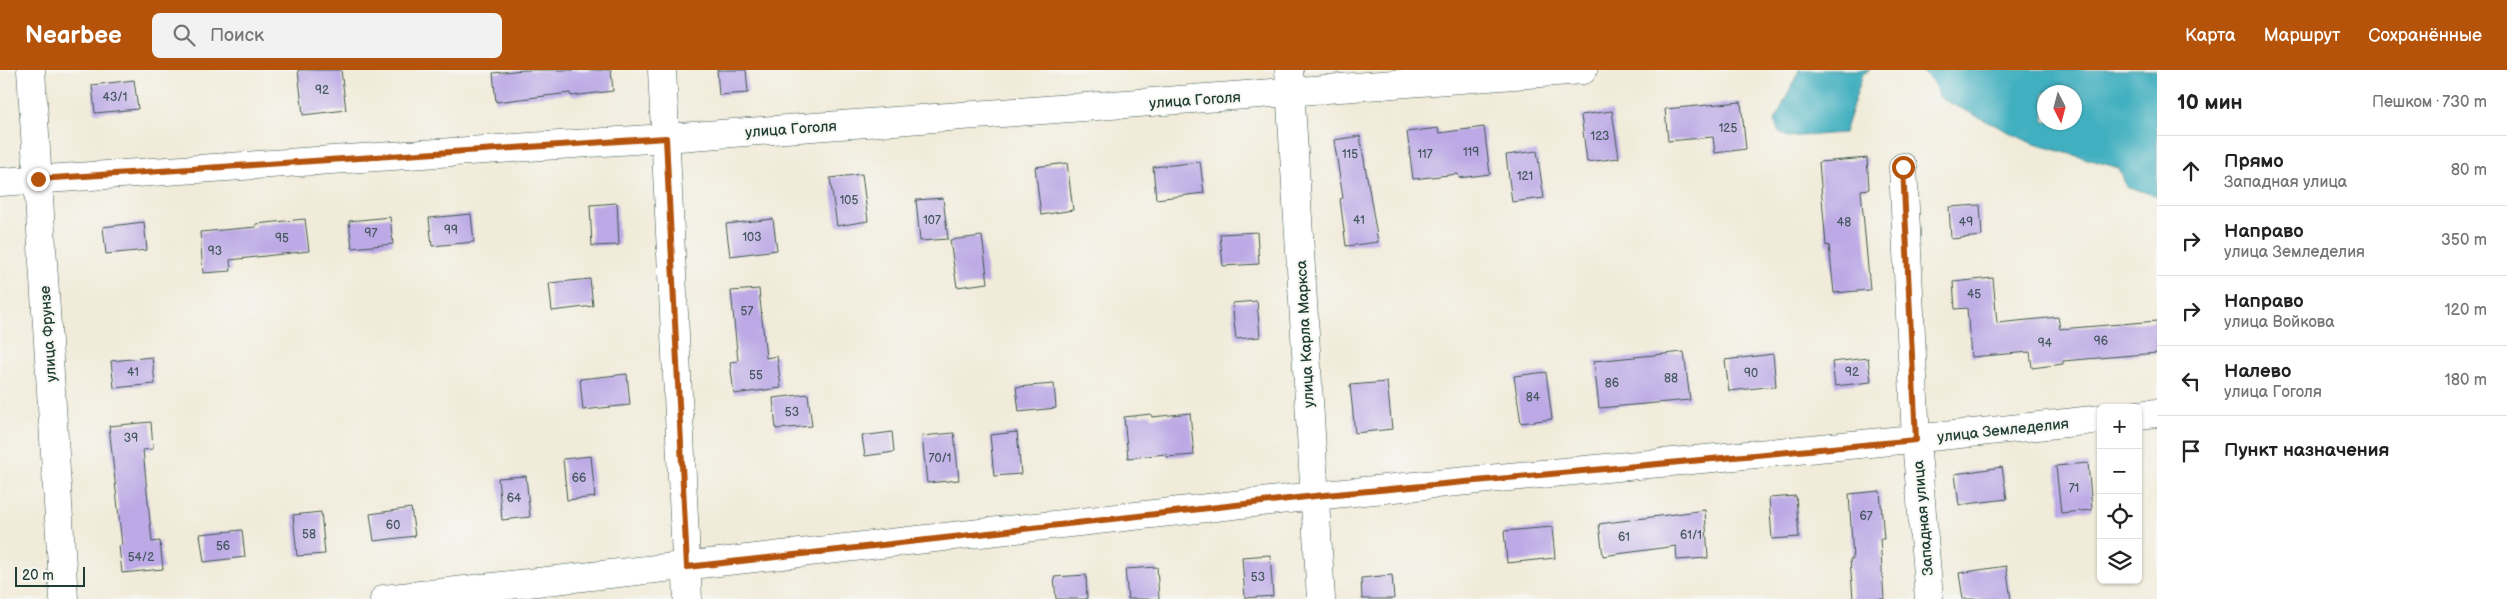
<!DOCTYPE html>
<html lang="ru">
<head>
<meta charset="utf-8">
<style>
	:root { --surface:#fff; --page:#f2f2f2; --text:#222; --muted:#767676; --line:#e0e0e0; --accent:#b45309 }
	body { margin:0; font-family:"Balsamiq Sans",sans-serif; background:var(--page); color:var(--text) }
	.controls { position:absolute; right:15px; bottom:15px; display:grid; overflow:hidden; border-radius:8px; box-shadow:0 1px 4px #0004 }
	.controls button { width:45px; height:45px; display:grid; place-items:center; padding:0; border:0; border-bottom:1px solid var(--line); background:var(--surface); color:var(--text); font:25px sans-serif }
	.compass { position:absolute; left:2037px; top:15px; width:45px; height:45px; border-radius:50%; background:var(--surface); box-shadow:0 1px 4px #0004; rotate:174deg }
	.scale { position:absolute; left:15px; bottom:12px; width:70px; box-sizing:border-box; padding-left:5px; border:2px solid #1f3d34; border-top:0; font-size:14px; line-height:18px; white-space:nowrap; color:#1f3d34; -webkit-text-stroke:4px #f6f6f2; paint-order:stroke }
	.stop { position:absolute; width:15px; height:15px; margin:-11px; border:4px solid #b45309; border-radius:50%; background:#fff }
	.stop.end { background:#b45309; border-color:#fff; box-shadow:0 1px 5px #0008 }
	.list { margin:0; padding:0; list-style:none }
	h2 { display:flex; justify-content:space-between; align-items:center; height:65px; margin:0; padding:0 20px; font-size:21px }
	h2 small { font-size:16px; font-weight:400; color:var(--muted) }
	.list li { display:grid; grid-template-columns:32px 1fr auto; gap:15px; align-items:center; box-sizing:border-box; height:70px; padding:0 20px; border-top:1px solid var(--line) }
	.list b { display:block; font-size:19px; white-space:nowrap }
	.list p { margin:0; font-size:16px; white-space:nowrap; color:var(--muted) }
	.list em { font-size:16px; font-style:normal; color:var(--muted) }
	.icon { flex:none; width:28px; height:28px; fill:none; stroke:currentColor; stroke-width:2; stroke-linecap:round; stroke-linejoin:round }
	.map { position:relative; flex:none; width:2157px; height:529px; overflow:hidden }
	header { display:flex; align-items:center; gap:30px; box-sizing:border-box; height:70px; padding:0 25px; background:var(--accent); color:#fff }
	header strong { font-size:24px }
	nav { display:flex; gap:28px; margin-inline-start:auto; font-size:18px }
	.search { width:350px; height:45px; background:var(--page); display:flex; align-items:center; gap:12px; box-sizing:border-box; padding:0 18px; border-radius:8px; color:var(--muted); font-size:19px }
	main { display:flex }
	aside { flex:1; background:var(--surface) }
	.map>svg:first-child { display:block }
	.water { fill:#41afbf; stroke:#30767a; fill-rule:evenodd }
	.building { fill:#bca9e5 }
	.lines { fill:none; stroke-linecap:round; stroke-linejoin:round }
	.minor-casing { stroke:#3e574d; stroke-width:29 }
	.minor { stroke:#fff; stroke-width:28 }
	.route { stroke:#b45309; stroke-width:6 }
	.labels { text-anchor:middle; stroke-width:4; stroke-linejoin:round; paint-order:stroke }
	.number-label { font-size:12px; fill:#465860 }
	.street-label { font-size:15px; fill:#1f3d34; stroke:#f6f6f2 }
</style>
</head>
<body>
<header>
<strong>Nearbee</strong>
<div class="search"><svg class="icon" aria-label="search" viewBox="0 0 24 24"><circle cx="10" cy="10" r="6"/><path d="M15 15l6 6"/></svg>Поиск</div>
<nav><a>Карта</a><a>Маршрут</a><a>Сохранённые</a></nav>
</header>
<main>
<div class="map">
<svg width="2157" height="529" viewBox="0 0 2157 529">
	<rect width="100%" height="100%" fill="#f6f6f2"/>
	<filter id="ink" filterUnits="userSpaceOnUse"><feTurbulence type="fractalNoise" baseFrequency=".02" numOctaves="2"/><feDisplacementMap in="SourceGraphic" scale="10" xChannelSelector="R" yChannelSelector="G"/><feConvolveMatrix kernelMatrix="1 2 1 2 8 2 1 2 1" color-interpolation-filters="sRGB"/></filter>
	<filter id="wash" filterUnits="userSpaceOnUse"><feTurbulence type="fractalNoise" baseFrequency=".0096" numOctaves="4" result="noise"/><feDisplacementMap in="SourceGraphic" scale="20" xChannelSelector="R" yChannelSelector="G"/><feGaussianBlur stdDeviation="1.12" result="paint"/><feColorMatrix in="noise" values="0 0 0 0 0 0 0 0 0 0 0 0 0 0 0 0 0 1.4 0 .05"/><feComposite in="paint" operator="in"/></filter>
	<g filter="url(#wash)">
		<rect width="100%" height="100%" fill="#f1ebd9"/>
		<path class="water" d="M1799,0H1870L1863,4L1844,63L1787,67L1778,61L1775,51Z
			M1920,0H2157V126L2126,116L2119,98L2031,73L1940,28L1932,10ZM2044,22H2074V52H2044Z"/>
		<g id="blocks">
			<path class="building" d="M298,0H341L346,40L303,45Z
				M524,0H611L613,21L571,26L570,23L496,32L493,3Z
				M717,0H746L748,23L719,25Z
				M134,10L138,39L95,43L92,15Z
				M1741,32L1746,79L1715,83L1713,67L1668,71L1665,39Z
				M1612,41L1619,88L1587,92L1581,45Z
				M1484,57L1490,104L1459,108L1458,104L1413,109L1407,62L1438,58L1439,63Z
				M1360,66L1378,172L1346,176L1340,129L1343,128L1334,70Z
				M1537,81L1544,128L1512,132L1506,85Z
				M1867,88L1869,119L1861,120L1870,220L1834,223L1829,175L1826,176L1819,92Z
				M1200,92L1204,123L1156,129L1153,97Z
				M1067,93L1073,140L1041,145L1035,97Z
				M862,104L868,151L837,156L830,108Z
				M943,128L948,169L920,171L916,130Z
				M617,133L619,175L592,176L590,135Z
				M1980,135L1982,166L1951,169L1949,137Z
				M471,144L474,172L432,176L429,148Z
				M390,147L393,174L352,178L349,151Z
				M305,149L309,181L230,190L231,201L203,203L200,162L256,157V154Z
				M773,149L777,180L730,186L726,154Z
				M144,152L147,180L106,184L103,157Z
				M1257,162L1259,194L1223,196L1220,164Z
				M982,166L988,213L957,217L950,170Z
				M1993,208L1997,253L2058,247L2060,259L2157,251V283L2063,291V294L2032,298L2030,282L1971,287L1967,238L1955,239L1953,212Z
				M590,209L593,236L552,241L549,213Z
				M759,219L766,288L777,286L781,318L734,324L730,292L738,291L731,221Z
				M1257,231L1260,267L1236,269L1232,233Z
				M1684,282L1690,330L1599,338L1594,291Z
				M1773,284L1776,316L1729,321L1725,290Z
				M152,287L155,314L114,318L111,291Z
				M1868,288L1871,312L1835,316L1832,292Z
				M1546,302L1552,349L1521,353L1514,306Z
				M627,304L630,335L583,340L580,309Z
				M1387,312L1392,359L1355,363L1350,315Z
				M1054,314L1056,338L1019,342L1016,317Z
				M808,324L812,356L776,359L773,328Z
				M1190,343L1194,385L1167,387L1166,384L1128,388L1124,347L1151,344L1152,347Z
				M151,352L153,379L143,380L152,472L160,471L163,499L122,503L119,476L122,475L109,356Z
				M892,362L894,382L865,386L862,366Z
				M1017,362L1021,404L994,406L990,365Z
				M954,363L959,410L927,413L922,366Z
				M591,386L595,427L567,430L563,389Z
				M2088,393L2092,440L2061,443L2056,396Z
				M2002,397L2007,429L1959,435L1955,404Z
				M526,406L530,447L502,450L498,408Z
				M1880,421L1884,469H1880L1884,529H1853L1850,489H1853L1849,424Z
				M1796,426L1799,467L1772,469L1769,428Z
				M411,438L415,466L374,471L370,444Z
				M1705,440L1708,488L1677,490L1676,476L1603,486L1599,454Z
				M321,442L325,484L297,486L293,445Z
				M1552,457L1555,488L1507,493L1504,461Z
				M242,460L245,487L204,492L200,464Z
				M1270,485L1273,526L1245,528L1242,487Z
				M2006,496L2011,529H1963L1959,503Z
				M1157,497L1159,529H1128L1125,499Z
				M1086,505L1087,529H1056L1054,507Z
				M1392,505L1394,529H1362L1361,508Z"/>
		</g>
	</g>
	<g filter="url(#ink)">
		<use href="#blocks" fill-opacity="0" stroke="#3e574d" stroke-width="1"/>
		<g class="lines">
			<defs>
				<path id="minor" d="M31,0L64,529
					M662,0L688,529
					M1289,0L1321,529
					M1903,97L1916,370L1929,529
					M0,112L665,68L1583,0
					M2138,345L2157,343
					M384,529C695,496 1005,458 1315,426C1577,399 1839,379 2101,349"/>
			</defs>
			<use href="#minor" class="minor-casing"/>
			<use href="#minor" class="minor"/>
		</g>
	</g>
	<g class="lines" filter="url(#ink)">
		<path class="route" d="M38,109L666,68L687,497L1315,426L1916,370L1903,97"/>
	</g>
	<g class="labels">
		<g class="number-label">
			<text x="322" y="24">92</text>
			<text x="115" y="31">43/1</text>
			<text x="1728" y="62">125</text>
			<text x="1600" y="70">123</text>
			<text x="1471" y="86">119</text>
			<text x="1350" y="88">115</text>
			<text x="1425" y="88">117</text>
			<text x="1525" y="110">121</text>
			<text x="849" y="134">105</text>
			<text x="932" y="154">107</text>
			<text x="1359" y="154">41</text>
			<text x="1844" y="156">48</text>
			<text x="1966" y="156">49</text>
			<text x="451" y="164">99</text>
			<text x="371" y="167">97</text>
			<text x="752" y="171">103</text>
			<text x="282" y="172">95</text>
			<text x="215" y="185">93</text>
			<text x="1974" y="228">45</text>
			<text x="747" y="245">57</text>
			<text x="2101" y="275">96</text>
			<text x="2045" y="277">94</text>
			<text x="133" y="306">41</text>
			<text x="1852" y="306">92</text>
			<text x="1751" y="307">90</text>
			<text x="756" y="309">55</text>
			<text x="1671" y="312">88</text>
			<text x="1612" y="317">86</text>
			<text x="1533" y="331">84</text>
			<text x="792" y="346">53</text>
			<text x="131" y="372">39</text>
			<text x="940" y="392">70/1</text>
			<text x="579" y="412">66</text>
			<text x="2074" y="422">71</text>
			<text x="514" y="432">64</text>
			<text x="1866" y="450">67</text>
			<text x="393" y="459">60</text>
			<text x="309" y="468">58</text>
			<text x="1691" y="469">61/1</text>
			<text x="1624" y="471">61</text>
			<text x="223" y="480">56</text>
			<text x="141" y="491">54/2</text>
			<text x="1258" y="511">53</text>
		</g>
		<g class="street-label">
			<text transform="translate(1195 30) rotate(-4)" y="5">улица Гоголя</text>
			<text transform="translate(791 59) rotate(-4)" y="5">улица Гоголя</text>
			<text transform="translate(48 264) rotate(-94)" y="5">улица Фрунзе</text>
			<text transform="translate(1305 264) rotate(-93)" y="5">улица Карла Маркса</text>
			<text transform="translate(2003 360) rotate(-6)" y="5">улица Земледелия</text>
			<text transform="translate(1923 448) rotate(-95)" y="5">Западная улица</text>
		</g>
	</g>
</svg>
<div class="controls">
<button>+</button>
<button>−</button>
<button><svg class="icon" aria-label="locate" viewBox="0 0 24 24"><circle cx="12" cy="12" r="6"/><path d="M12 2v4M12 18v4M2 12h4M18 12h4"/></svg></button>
<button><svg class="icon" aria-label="layers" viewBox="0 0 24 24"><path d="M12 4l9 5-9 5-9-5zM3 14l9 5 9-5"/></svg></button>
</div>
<svg class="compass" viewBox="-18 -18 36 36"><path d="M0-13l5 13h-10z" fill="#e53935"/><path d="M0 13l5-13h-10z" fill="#767676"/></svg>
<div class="scale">20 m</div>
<div class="stop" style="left:1903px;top:97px"></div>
<div class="stop end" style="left:38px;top:109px"></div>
</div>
<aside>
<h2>10 мин<small>Пешком · 730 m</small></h2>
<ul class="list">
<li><svg class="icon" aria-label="ahead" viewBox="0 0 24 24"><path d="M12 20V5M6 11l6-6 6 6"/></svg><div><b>Прямо</b><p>Западная улица</p></div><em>80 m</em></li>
<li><svg class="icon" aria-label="right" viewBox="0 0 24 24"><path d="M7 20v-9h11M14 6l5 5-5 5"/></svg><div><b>Направо</b><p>улица Земледелия</p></div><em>350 m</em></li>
<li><svg class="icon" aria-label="right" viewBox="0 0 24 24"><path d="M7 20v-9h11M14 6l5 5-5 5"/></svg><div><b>Направо</b><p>улица Войкова</p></div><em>120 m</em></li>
<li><svg class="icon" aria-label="left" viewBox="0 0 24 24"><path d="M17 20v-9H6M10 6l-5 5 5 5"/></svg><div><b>Налево</b><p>улица Гоголя</p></div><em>180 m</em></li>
<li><svg class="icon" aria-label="arrive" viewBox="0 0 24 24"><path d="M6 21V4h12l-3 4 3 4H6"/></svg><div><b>Пункт назначения</b></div></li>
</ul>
</aside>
</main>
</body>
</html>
